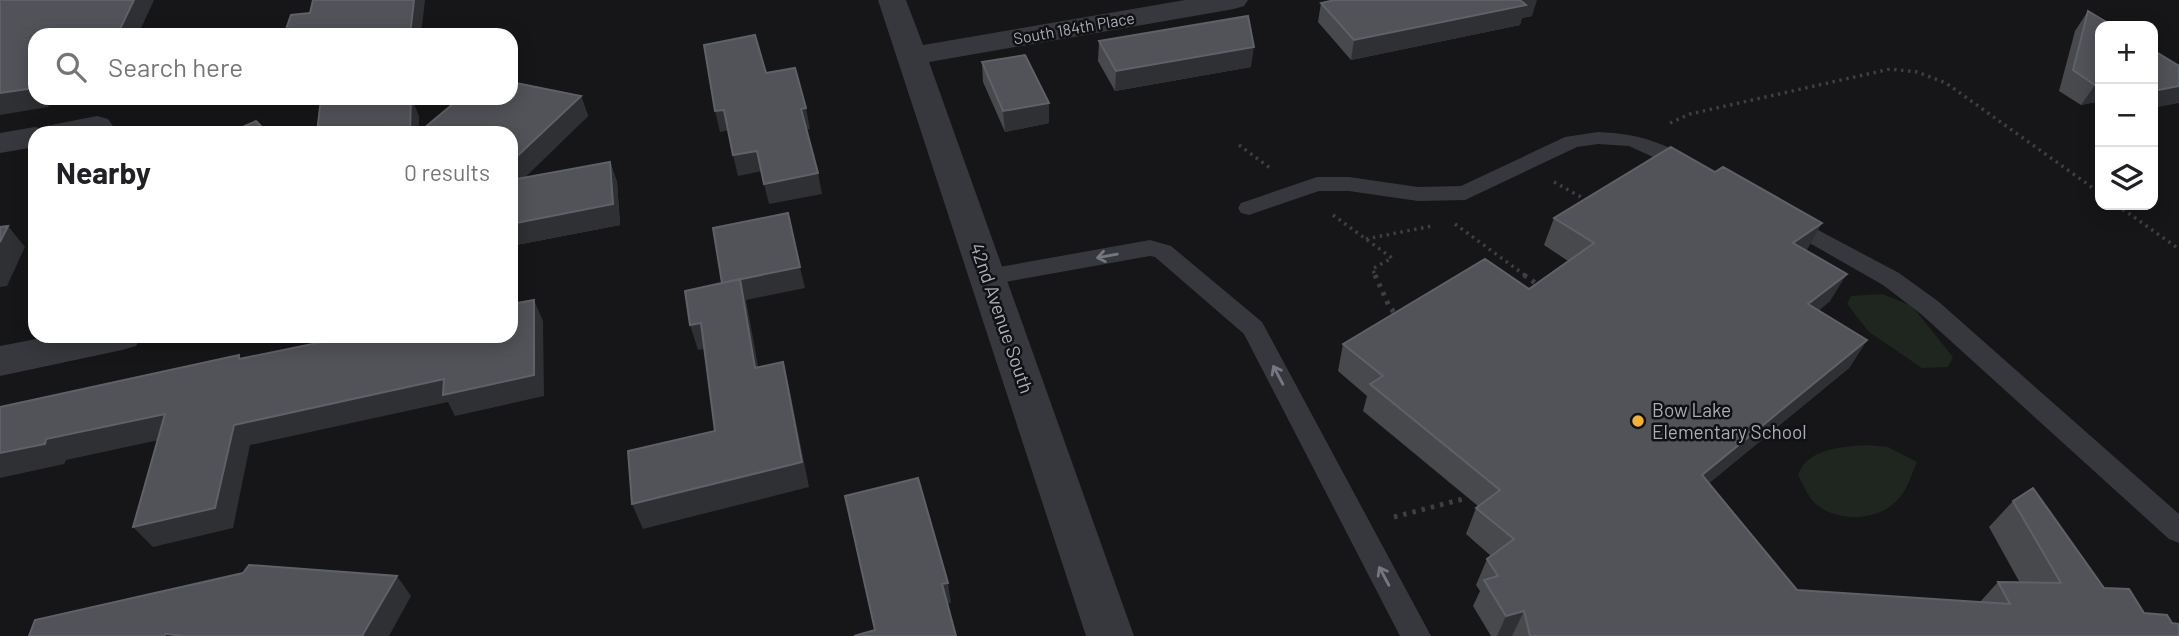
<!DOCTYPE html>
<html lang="en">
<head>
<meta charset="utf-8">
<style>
	:root { --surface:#fff; --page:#f2f2f2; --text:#202124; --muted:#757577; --line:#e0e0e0 }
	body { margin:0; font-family:Barlow,sans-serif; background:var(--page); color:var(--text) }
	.controls { position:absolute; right:21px; top:21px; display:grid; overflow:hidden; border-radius:14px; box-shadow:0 4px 18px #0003 }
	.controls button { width:63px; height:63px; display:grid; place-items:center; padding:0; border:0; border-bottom:2px solid var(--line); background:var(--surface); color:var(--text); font:35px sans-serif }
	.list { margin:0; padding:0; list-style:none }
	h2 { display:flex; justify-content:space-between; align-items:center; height:91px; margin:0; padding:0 28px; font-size:30px }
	h2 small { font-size:23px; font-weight:400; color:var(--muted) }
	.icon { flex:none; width:38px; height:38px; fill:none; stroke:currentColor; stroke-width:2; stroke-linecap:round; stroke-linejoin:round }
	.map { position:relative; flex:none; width:2179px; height:636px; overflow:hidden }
	.search { position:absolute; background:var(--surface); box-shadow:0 4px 18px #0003; left:28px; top:28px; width:490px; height:77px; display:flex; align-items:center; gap:18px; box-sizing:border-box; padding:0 24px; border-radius:21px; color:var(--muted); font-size:26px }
	.panel { position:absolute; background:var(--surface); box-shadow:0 4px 18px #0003; left:28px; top:126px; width:490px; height:217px; border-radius:21px }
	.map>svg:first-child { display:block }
	.green { fill:#1e261f }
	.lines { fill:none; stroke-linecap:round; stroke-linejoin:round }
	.path-far1 { stroke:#3d3f44; stroke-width:3.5; stroke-dasharray:2.5 4.5; stroke-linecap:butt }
	.path { stroke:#3d3f44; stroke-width:5; stroke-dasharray:3.5 6; stroke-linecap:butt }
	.lane { fill:#37383d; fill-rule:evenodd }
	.street { fill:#37383d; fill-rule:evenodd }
	.wall { fill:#47494d }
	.shaded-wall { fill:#2f3033 }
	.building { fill:#525359; stroke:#5f6168; stroke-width:2 }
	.oneway { stroke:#757881 }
	.poi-dot { fill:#f2b134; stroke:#111113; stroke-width:2.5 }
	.labels { text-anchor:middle; stroke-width:5; stroke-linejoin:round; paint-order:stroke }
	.far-street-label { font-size:16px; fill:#a8adb8; stroke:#111113 }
	.street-label { font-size:19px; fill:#a8adb8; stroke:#111113 }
	.poi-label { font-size:19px; fill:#a8adb8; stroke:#111113; text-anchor:start }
</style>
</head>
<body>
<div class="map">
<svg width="2179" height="636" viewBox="0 0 2179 636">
	<rect width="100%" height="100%" fill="#161618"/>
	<path class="green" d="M1882,294L1912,306L1953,357L1948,367L1922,368L1869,332L1847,304L1851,296Z
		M1865,445L1888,447L1917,462C1912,473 1908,488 1900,497C1880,523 1832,524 1811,499C1806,492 1802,482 1798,475C1807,449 1840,447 1865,445Z"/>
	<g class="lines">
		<path class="path-far1" d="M1670,123L1690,114L1890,69L1917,72L1946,83L2100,193
			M1239,145L1270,168
			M1554,182L1590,202
			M2117,205L2179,249
			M1333,215L1392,258L1372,269L1376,276
			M1455,224L1526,276
			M1366,239L1432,226"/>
		<path class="path" d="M1375,275L1389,306L1397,316
			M1524,275L1541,287
			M1394,517L1467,498"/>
		<path class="lane" d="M1598,132C1641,134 1660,142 1698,162L1701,167L1698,172L1690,174L1629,146L1598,144L1577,147L1465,200L1418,201L1349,191H1319L1249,215L1241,213L1238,208L1241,203L1317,177H1349L1418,187L1461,186L1565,137Z
			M1786,213L1899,273L1939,302L2179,514V543L2169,539L1921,314L1883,285L1778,225L1775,220L1778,215Z
			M1150,240L1171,246L1262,322L1431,636H1400L1244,334L1155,257L1150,256L988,285L980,283L976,277L980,271L988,269Z"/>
		<path class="street" d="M878,0H906L923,45L1185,0H1248L1244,6L1234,9L929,62L1134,636H1086Z
			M97,116L108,119L113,126L108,133H35V147L0,153V133L35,127L44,129L46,126Z
			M52,336H142L136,346L122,350L0,376V346Z"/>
	</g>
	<path class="wall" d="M1321,3L1532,16L1522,18L1520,25L1351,60L1318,22Z
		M2088,11L2100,101L2081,105L2059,91L2075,31Z
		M1099,41L1251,67L1115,91L1098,61Z
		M982,62L1049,103V123L1005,132L983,82Z
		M581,96L588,116L525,177L610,162L617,182L620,225L511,246V133H424L423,129Z
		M1554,218L1807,250L1806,251L1830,301L1819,310L1867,340L1849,368L1709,483L1797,590L1980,602L1998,582L2020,583L1989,527L2013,501L2104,588L2179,636H1491L1473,606L1480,591L1476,585L1487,559L1491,556L1466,534L1476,508L1478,506L1363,411L1367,396L1338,371L1343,344L1529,289L1568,261L1544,245Z"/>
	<path class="shaded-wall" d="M134,0H154L138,35H117Z
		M414,0H425L421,35H410Z
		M1520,0H1537L1532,16L1522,18L1520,25L1351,60L1354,40Z
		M1254,47L1251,67L1115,91L1116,71Z
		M2100,84V101L2081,105L2095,85Z
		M35,85V98H52L48,107L0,115V93Z
		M2179,86V103L2153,108V91Z
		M581,96L588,116L511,191V162Z
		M404,98H415L414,104L419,116V133H403Z
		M1049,103V123L1005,132L1003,111Z
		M806,108L810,129L805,130L801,109Z
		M724,110L730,130L720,132L715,111Z
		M757,151L762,171L738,176L733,155Z
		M610,162L617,182L620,225L511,246V224Z
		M818,173L822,194L769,204L764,184Z
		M1822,223L1807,250L1778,270L1793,243Z
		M8,226L25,247L7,286L0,287V242Z
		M800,267L805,288L746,300L763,393L755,368L740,279Z
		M1847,274L1830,301L1792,331L1808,304Z
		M534,300L543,321L544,396L455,416L448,402L250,445L233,528L153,547L133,527L234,425Z
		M701,323L709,348L698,350L690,325Z
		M1867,340L1849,368L1686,502L1702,475Z
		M783,362L789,387L809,487L643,529L632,504L802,462Z
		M165,414L182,435L66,460L64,464L0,478V453L46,439Z
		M397,576L411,596L389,636H362Z
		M948,583L951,603L945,604L942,584Z
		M1524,611L1512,636H1497L1506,616Z"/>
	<path class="building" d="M0,0H134L117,35H35V85L34,88L0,93Z
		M313,0H414L410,35H284L291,15L310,13Z
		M1335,0H1520L1526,5L1354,40L1321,3Z
		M2088,11L2113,26H2100V84L2095,85L2073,70Z
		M1248,16L1254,47L1116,71L1099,41Z
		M755,35L766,73L795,68L806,108L801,109L818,173L764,184L757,151L733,155L724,110L715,111L704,45Z
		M2153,50L2179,66V86L2153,91Z
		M1025,55L1049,103L1003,111L982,62Z
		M511,82L581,96L511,162V133H441L423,129L460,98H511Z
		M321,98H404V99L411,98L410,132L403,133H317Z
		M256,121L268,133H229Z
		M1671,147L1715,172L1723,167L1822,223L1793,243L1847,274L1808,304L1867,340L1702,475L1797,590L2010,604L1998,582L2061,583L2013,501L2033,488L2104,588L2129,589L2144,613L2167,615L2172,623L2179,624V636H1530L1524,611L1506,616L1484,580L1498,576L1487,559L1514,539L1476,508L1500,490L1370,384L1383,376L1343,344L1485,259L1529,289L1594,243L1554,218Z
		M610,162L613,204L511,224V180Z
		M788,213L800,267L722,283L713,228Z
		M8,226L0,242V227Z
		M740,279L755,368L783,362L802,462L632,504L628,451L715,431L701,323L690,325L685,291Z
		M534,300V375L443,395L444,379L234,425L215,508L133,527L165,414L46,439L45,444L0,453V407L239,355V359L351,336H511V304Z
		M918,478L948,583L942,584L956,636H854L875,630L845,496Z
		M249,565L397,576L362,636H185L165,634L164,636H29L35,620L243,573Z"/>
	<defs><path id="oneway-shaft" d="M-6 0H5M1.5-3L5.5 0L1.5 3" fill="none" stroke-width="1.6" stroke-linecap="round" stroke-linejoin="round" transform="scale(1.75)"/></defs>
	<g class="oneway">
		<use href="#oneway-shaft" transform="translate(1107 256) rotate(170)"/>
		<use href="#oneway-shaft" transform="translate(1278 375) rotate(-118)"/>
		<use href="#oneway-shaft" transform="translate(1384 576) rotate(-118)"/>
	</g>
	<circle class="poi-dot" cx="1638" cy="421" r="7"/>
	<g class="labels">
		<g class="far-street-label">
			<text transform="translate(1074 28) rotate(-10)" y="6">South 184th Place</text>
		</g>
		<g class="street-label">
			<text transform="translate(1002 318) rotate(71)" y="7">42nd Avenue South</text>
		</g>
		<g class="poi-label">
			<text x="1652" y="417">Bow Lake<tspan x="1652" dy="22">Elementary School</tspan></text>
		</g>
	</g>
</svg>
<div class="controls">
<button>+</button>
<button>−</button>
<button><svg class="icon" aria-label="layers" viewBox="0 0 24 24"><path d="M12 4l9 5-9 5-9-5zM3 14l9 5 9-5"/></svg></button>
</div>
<div class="search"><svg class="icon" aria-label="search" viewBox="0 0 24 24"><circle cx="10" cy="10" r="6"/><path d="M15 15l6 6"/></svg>Search here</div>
<section class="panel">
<h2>Nearby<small>0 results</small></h2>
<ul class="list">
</ul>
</section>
</div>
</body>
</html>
